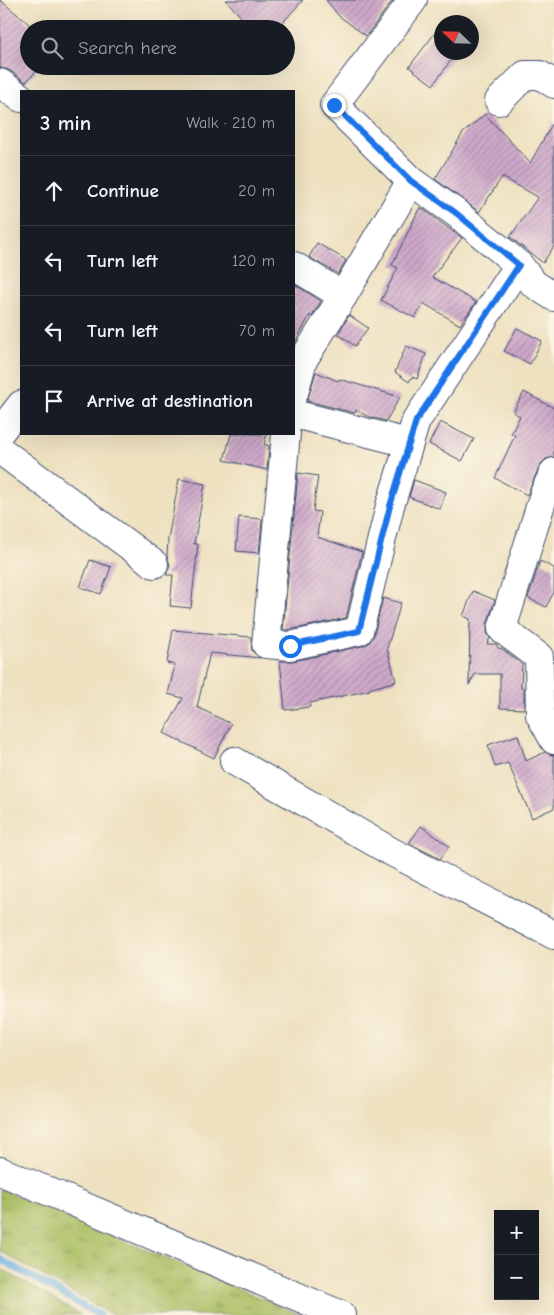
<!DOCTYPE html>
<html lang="en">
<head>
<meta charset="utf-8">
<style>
	:root { --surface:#171b24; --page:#242831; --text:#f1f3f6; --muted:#9ea1a6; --line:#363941 }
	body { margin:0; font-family:"Comic Neue",sans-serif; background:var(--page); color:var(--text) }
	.controls { position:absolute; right:15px; bottom:15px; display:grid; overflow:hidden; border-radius:0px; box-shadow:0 5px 20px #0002 }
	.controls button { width:45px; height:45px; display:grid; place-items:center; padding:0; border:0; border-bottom:1px solid var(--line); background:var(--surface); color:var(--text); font:25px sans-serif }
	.compass { position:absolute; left:434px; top:15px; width:45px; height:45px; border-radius:50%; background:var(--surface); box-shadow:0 5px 20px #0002; rotate:293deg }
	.stop { position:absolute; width:15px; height:15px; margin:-11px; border:4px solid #1a73e8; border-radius:50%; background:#fff }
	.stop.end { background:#1a73e8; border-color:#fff; box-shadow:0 1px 5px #0008 }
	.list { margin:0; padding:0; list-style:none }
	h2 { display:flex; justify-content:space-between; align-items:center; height:65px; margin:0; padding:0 20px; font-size:21px }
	h2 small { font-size:16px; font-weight:400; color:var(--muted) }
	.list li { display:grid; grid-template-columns:32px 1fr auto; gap:15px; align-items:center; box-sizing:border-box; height:70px; padding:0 20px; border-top:1px solid var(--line) }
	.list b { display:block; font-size:19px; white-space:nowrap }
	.list em { font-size:16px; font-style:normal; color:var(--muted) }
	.icon { flex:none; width:28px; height:28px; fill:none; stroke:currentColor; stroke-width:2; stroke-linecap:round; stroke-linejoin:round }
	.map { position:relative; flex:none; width:554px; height:1315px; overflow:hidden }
	.search { position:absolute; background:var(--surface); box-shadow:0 5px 20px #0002; left:20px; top:20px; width:275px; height:55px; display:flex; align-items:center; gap:12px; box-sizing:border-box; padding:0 18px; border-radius:28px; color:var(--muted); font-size:19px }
	.panel { position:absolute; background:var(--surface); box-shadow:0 5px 20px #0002; left:20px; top:90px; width:275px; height:345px; border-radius:0px }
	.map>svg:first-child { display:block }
	.grass { fill:url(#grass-tufts); stroke:#627660 }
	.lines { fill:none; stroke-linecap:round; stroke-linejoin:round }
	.stream { stroke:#68afdf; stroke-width:7 }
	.building { fill:url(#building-hatch) }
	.minor-casing { stroke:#3b4a6d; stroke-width:30 }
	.minor { stroke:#fff; stroke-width:28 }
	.route { stroke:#1a73e8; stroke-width:6 }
</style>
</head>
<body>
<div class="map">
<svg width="554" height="1315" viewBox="0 0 554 1315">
	<defs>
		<pattern id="grass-tufts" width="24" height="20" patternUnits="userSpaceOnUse" patternTransform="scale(1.25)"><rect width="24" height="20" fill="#a9bd61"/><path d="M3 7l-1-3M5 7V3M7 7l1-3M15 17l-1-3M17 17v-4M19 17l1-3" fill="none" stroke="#899a53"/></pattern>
		<pattern id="building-hatch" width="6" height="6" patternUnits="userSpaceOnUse" patternTransform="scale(1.25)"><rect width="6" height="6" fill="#cfa9ca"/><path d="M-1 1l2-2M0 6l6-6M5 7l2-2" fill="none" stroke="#a78aa7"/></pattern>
	</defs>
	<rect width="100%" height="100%" fill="#fcf5e5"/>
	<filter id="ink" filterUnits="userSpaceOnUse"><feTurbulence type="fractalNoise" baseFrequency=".02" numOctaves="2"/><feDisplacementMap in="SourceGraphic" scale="10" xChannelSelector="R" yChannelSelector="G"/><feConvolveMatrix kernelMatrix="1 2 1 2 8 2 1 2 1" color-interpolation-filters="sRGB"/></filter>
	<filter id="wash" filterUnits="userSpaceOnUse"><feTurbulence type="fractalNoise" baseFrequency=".0096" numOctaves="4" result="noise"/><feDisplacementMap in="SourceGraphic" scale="20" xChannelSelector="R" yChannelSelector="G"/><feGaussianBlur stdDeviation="1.12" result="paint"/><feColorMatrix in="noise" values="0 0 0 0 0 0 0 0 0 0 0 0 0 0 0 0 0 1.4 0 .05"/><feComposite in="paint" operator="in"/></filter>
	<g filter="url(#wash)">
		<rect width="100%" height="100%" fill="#eee1c0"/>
		<path class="grass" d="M0,1189L292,1311L304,1315H112L0,1251Z
			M0,1268L81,1315H0Z"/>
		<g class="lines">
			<path class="stream" d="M0,1259L99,1315"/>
		</g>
		<g id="blocks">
			<path class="building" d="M0,0L29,24V66H41L26,82L9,70L0,68Z
				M226,0H303L277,29H252Z
				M326,0H393L366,36L339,16Z
				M442,24V52H457L433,85L409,67Z
				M485,114L530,163L554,121V246L543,263L510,237L538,197L502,177L479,212L435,179L463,133Z
				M420,207L462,238L432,277L476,302L460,325L423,303L415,318L381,300L398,268L392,265Z
				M317,243L346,260L338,274L309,257Z
				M294,284L321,301L312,317L310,315L294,345Z
				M349,315L368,328L355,346L338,334Z
				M517,328L542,341L530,364L504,351Z
				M406,346L426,354L417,379L412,377L409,382L395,372Z
				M316,372L338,381L339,379L400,397L386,421L367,416L356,410L355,413L307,401Z
				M524,392L554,408V457L546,459L540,465L527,495L495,478L515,435L511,434L520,416L513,412Z
				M440,422L474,439L462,461L429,444Z
				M231,434H267L264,444L269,446L267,470L224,460Z
				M298,473L318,476L313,511L320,512L317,537L362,552L346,618L289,630H283Z
				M179,479L205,484L194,544H198L191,608L170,606L173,575H166L170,565L167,556L168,539Z
				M414,480L446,492L440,509L409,497Z
				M239,517L262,519L259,553L236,551Z
				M90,560L111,567L101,594L80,587Z
				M540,561L554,568V592L546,607L528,598Z
				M473,591L495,600L487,624V633L490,638L487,644H496L498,648L502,649L522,664L521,688H524V709L500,708V674H475L469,685L470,619L463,616Z
				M383,598L401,603L387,648L396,681L369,689L370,690L310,703V707L285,710L280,661H293L362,646L369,643L374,635Z
				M173,630L251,637L252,651L261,658L210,653L197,707L231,724L214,758L164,733L183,698L168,694L175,665L167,663Z
				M518,735L526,761L545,752L554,756V808L532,818L508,763L495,767L488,745Z
				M421,826L449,846L440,859L409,843Z"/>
		</g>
	</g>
	<g filter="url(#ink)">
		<use href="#blocks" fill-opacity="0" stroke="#3b4a6d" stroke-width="1"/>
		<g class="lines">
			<defs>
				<path id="minor" d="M413,0L334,105L411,181L456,213L519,265
					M0,83L21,98
					M499,101L525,75H540L554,84
					M294,266L343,296L411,181
					M294,393L303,360L343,296
					M294,414L408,443
					M0,432L21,405
					M286,434L266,644L290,646L359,631L390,506L416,421L519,265L534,284L554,297
					M0,450L154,564
					M554,472L545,491L502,629L539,657L540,715L554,740
					M234,761L390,851L554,935
					M0,1171L341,1315"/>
			</defs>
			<use href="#minor" class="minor-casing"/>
			<use href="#minor" class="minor"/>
		</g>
	</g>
	<g class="lines" filter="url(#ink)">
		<path class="route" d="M290,646L359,631L390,506L416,421L519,265L456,213L411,181L334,105"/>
	</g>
</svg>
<div class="controls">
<button>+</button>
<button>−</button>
</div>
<svg class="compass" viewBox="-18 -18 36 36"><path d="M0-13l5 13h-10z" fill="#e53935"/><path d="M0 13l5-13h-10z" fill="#9ea1a6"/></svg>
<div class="stop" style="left:290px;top:646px"></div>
<div class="stop end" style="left:334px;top:105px"></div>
<div class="search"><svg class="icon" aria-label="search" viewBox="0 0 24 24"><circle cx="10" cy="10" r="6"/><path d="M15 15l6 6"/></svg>Search here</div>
<section class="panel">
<h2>3 min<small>Walk · 210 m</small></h2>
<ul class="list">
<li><svg class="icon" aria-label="ahead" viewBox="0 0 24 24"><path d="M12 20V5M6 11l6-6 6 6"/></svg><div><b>Continue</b></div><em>20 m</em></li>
<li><svg class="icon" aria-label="left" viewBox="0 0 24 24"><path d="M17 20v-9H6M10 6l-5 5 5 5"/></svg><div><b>Turn left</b></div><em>120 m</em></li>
<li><svg class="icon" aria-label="left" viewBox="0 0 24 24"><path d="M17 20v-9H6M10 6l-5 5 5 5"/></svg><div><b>Turn left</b></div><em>70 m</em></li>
<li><svg class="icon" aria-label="arrive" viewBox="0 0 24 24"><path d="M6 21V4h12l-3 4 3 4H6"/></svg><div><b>Arrive at destination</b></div></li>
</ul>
</section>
</div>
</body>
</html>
